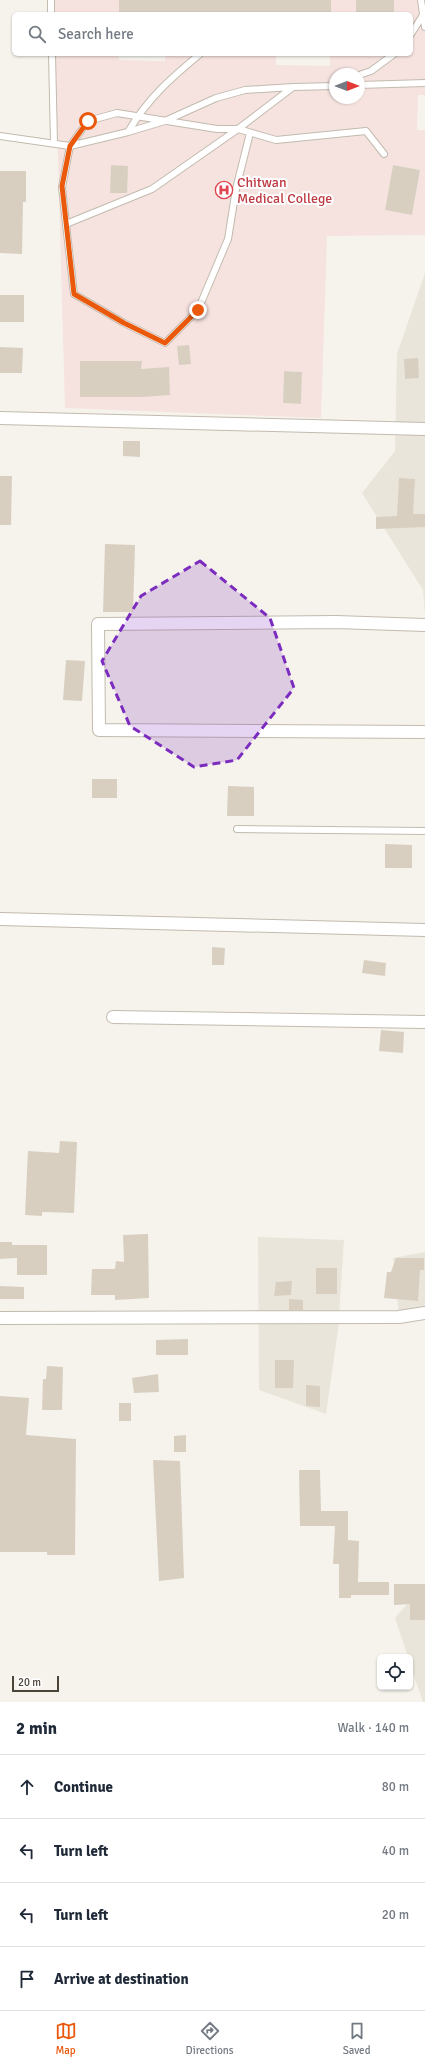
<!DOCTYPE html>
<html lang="en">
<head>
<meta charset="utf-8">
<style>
	:root { --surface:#fff; --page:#f2f2f3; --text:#1f2937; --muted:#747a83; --line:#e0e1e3; --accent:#ea580c }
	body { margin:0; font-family:Signika,sans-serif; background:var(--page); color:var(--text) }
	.controls { position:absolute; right:12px; bottom:12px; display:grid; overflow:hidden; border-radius:6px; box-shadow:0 1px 3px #0004 }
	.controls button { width:36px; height:36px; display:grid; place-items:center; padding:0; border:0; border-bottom:1px solid var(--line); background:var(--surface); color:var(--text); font:20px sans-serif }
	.compass { position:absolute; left:329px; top:68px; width:36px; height:36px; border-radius:50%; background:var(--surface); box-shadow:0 1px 3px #0004; rotate:90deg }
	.scale { position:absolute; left:12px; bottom:10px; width:47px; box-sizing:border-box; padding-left:4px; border:2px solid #4b4439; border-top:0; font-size:11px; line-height:14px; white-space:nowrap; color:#4b4439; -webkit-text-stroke:3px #fff; paint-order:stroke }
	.stop { position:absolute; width:12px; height:12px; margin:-9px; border:3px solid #ea580c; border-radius:50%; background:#fff }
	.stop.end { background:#ea580c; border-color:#fff; box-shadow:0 1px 4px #0008 }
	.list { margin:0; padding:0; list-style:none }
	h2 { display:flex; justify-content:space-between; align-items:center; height:52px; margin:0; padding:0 16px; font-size:17px }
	h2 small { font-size:13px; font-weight:400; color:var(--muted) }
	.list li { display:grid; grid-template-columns:26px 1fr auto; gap:12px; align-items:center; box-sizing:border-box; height:64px; padding:0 16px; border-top:1px solid var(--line) }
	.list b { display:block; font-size:15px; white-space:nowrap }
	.list em { font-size:13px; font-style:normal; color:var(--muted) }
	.icon { flex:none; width:22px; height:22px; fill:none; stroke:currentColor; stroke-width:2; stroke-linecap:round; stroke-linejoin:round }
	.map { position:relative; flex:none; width:425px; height:1702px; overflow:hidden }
	.search { position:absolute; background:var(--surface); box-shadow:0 1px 3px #0004; left:12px; right:12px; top:12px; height:44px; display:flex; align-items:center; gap:10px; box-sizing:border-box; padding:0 14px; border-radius:6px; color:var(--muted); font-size:15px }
	.sheet { height:308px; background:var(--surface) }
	nav { display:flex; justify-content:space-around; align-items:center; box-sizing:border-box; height:56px; border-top:1px solid var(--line); background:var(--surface); font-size:11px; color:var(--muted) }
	nav a { display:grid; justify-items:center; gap:2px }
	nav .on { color:var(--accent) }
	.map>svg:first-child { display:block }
	.residential { fill:#eae5da }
	.medical { fill:#f6e3e0; fill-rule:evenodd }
	.building { fill:#d8cfc1 }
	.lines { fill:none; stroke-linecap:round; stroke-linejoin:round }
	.service-casing { stroke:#c2bbae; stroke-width:8 }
	.minor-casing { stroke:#c2bbae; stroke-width:14 }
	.service { stroke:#fff; stroke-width:6 }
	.minor { stroke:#fff; stroke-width:12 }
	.route { stroke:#ea580c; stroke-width:5 }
	.marked { fill:#7b2cbf; fill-opacity:0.2; stroke:#7b2cbf; stroke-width:3; stroke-dasharray:8 5; stroke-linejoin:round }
	.labels { text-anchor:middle; stroke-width:4; stroke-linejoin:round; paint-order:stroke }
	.health-label { font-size:14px; fill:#be3a42; stroke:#fff; text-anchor:start }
</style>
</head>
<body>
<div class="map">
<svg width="425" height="1702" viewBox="0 0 425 1702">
	<rect width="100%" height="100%" fill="#f6f3ec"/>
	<path class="residential" d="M425,273V615L423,590L362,493L395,451L397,354Z
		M258,1237L344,1240L338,1330L326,1414L259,1390Z
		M425,1252V1313L399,1317L393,1258Z
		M425,1584V1702H423L410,1664V1657H408L395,1618Z"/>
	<path class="medical" d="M54,0H119V14H55Z
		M331,0H356V13L380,14H331Z
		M394,0H425V95H418L417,130H425V235L327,236L321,418L65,408L55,54H118L119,60L165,61V54H276V65L330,66V54H411V14H394ZM335,74H359V98H335ZM393,165L420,170L412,215L385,210ZM80,361H141V397H80ZM284,371L302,372L301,404L283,403Z"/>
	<path class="building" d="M119,0H331V14H119Z
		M356,0H394V14L356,13Z
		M111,165L128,166L127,193H110Z
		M393,165L420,170L412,215L385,210Z
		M0,171H26V202H23L22,254L0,253Z
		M0,295H24V322H0Z
		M189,345L191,364L179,365L177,346Z
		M0,347L23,348L22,373H0Z
		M418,358L419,378L405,379L404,359Z
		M80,361H142L141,369L169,367L170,395L141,397H80Z
		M284,371L302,372L301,404L283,403Z
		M123,441H140V457L123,456Z
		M0,476H12L11,525H0Z
		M399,478L415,479L413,514H425V527L376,529V517L397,516Z
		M105,544L135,545L133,612H103Z
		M66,660L85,661L82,701L63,700Z
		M92,779H117V798H92Z
		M228,786L254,787V816H227Z
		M385,844L412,845V868H385Z
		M212,947L225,948L224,965H212Z
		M364,960L386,963L385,976L362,973Z
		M381,1030L404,1032L403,1053L379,1051Z
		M60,1141L77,1142L74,1213L42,1212V1216L25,1215L28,1151L59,1153Z
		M148,1234L149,1298L115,1300V1295H91L92,1269H115L116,1261L124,1262L123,1235Z
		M0,1242H12V1245H47V1275H17V1258L0,1259Z
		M396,1258H424V1270H420L418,1301L384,1298L387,1272H391Z
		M316,1268H337V1294H316Z
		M292,1281L291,1295L274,1296L276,1282Z
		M0,1286L24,1287V1299H0Z
		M289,1299L303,1300V1310H289Z
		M188,1339V1355H156V1340Z
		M275,1360H294L293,1388H275Z
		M47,1366L63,1367L62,1410H42L43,1379H46Z
		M158,1374L159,1392L134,1393L132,1378Z
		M306,1385L320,1386V1407L306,1406Z
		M0,1396L29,1398L26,1435L76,1439L75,1555H47V1552H0Z
		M119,1403H131V1421H119Z
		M186,1435V1452H174V1436Z
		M153,1460L180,1461L184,1578L159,1581Z
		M299,1470H320L321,1511H348V1540L359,1541L358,1582H389V1595H351V1598H339V1564H333L335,1526H300Z
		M394,1584H425V1620H410V1604L394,1605Z"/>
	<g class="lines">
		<defs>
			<path id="service" d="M51,0V14
				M421,0L425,27
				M411,34L423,15
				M52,54L54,143
				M359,75L371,71L394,54
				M359,85L425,83
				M128,132C148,98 170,79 200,54
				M250,133L236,189L228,239L198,310L165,343L124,323L74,294L66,224L152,189L238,129L276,140L366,131L384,154
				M0,136L70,146L88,121L117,113L217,129H238L293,87L335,86
				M66,224L62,187L70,146L128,132L165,121L216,98L245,90L293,87
				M237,829L425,831"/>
			<path id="minor" d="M0,418L425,429
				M425,625L336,622L98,624L99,730L425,732
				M0,919L425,930
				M113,1017L425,1022
				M0,1318L399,1317L425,1313"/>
		</defs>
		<use href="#service" class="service-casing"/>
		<use href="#minor" class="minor-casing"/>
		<use href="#service" class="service"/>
		<use href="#minor" class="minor"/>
	</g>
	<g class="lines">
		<path class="route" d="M88,121L70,146L62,186L74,294L124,323L165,343L198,310"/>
	</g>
	<path class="marked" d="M200,561L270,618L294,688L237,760L194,767L130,726L102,661L141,596Z"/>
	<defs>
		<symbol id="hospital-ring" viewBox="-11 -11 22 22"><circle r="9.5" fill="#fff" stroke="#e0444e" stroke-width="1.5"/><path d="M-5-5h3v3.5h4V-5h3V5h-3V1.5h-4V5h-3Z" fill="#e0444e"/></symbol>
	</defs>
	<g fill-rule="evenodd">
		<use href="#hospital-ring" x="214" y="180" width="20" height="20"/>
	</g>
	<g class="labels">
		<g class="health-label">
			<text x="237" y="187">Chitwan<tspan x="237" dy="16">Medical College</tspan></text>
		</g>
	</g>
</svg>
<div class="controls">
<button><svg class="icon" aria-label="locate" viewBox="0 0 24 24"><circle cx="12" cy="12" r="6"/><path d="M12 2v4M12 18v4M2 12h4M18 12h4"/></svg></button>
</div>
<svg class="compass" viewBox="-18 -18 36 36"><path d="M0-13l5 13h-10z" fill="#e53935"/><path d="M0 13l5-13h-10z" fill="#747a83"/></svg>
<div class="scale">20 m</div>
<div class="stop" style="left:88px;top:121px"></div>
<div class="stop end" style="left:198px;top:310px"></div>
<div class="search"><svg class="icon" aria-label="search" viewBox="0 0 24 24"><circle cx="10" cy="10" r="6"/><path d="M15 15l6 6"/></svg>Search here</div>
</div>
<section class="sheet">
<h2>2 min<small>Walk · 140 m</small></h2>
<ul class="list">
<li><svg class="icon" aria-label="ahead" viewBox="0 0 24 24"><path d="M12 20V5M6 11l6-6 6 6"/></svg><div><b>Continue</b></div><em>80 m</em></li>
<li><svg class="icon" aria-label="left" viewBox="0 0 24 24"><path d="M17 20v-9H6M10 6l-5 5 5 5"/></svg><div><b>Turn left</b></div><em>40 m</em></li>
<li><svg class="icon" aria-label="left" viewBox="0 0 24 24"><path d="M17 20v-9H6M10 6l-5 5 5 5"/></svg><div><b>Turn left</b></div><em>20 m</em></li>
<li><svg class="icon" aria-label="arrive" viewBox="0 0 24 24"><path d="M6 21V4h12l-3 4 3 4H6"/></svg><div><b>Arrive at destination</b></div></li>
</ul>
</section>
<nav>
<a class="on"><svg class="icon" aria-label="map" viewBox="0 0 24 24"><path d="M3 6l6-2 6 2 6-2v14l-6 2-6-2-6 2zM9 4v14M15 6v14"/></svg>Map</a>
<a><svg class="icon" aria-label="directions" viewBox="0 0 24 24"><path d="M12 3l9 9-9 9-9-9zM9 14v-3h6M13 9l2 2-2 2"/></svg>Directions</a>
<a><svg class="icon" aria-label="saved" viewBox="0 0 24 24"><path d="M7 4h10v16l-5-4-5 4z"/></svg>Saved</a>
</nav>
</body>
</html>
